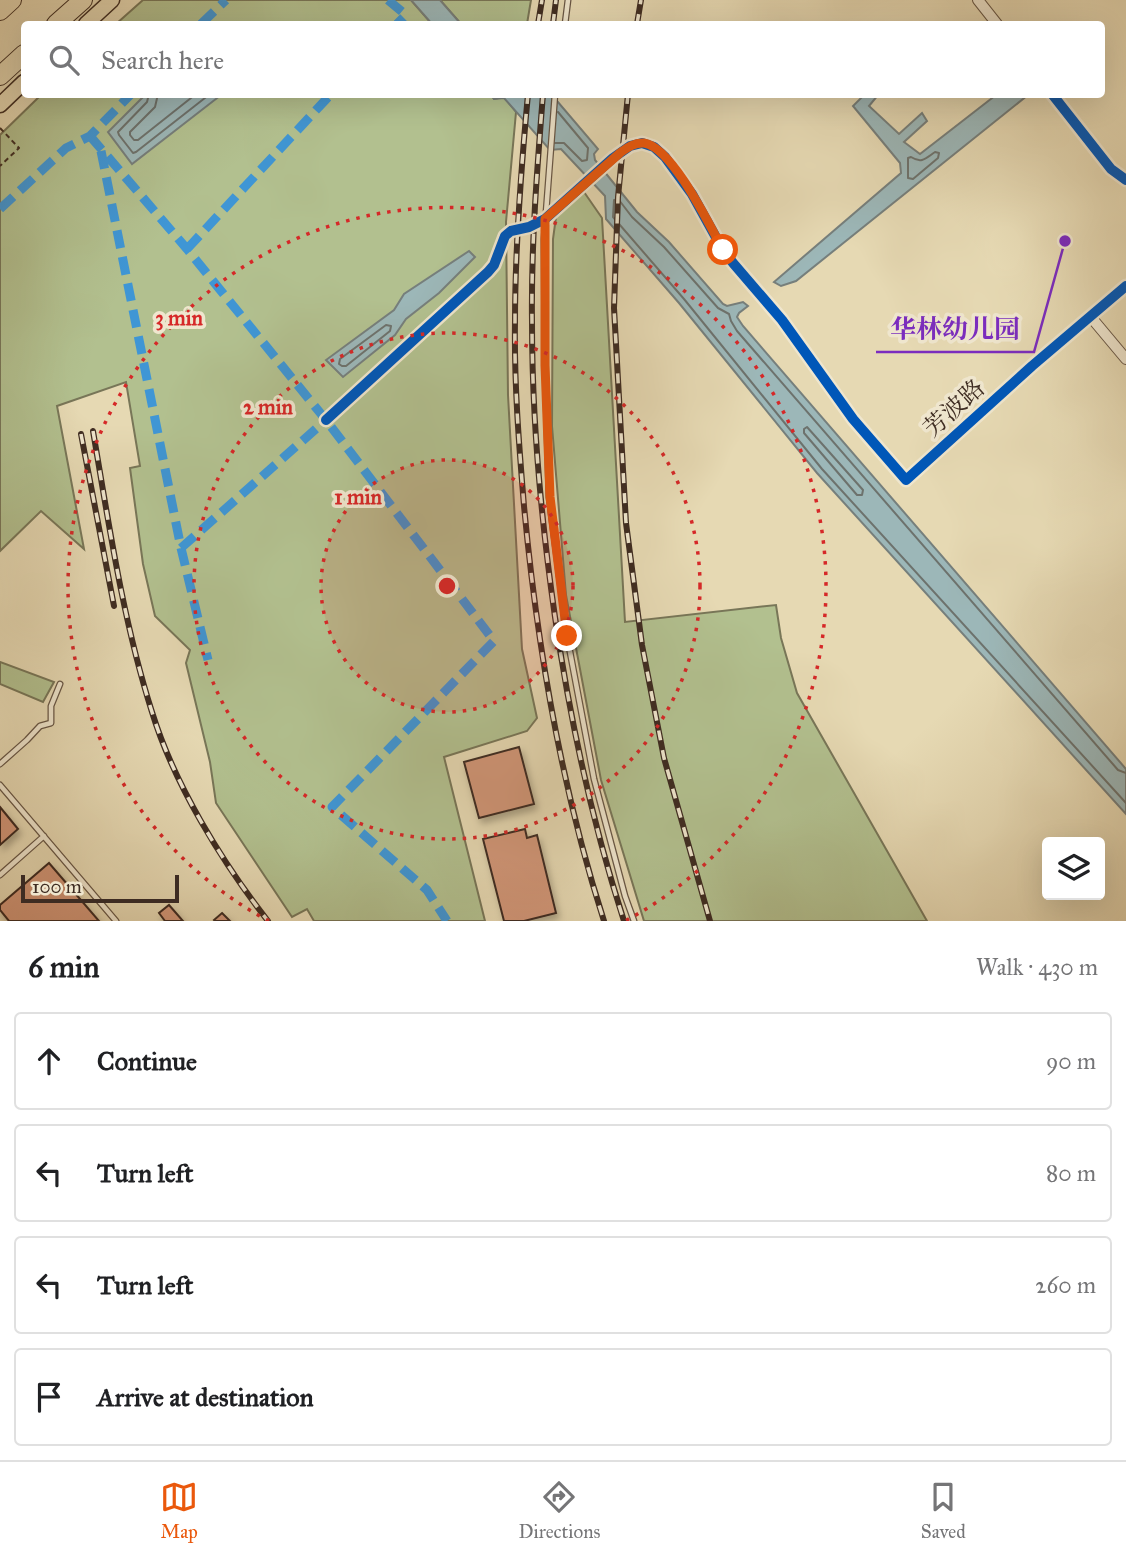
<!DOCTYPE html>
<html lang="en">
<head>
<meta charset="utf-8">
<style>
	:root { --surface:#fff; --page:#f2f2f2; --text:#202124; --muted:#757577; --line:#e0e0e0; --accent:#ea580c }
	body { margin:0; font-family:"IM FELL Great Primer","Noto Serif SC",serif; background:var(--page); color:var(--text) }
	.controls { position:absolute; right:21px; bottom:21px; display:grid; overflow:hidden; border-radius:7px; box-shadow:0 7px 28px #0002 }
	.controls button { width:63px; height:63px; display:grid; place-items:center; padding:0; border:0; border-bottom:2px solid var(--line); background:var(--surface); color:var(--text); font:35px sans-serif }
	.scale { position:absolute; left:21px; bottom:18px; width:158px; box-sizing:border-box; padding-left:7px; border:4px solid #3e2c22; border-top:0; font-size:19px; line-height:24px; white-space:nowrap; color:#3e2c22; -webkit-text-stroke:5px #efe6ce; paint-order:stroke }
	.stop { position:absolute; width:21px; height:21px; margin:-16px; border:5px solid #ea580c; border-radius:50%; background:#fff }
	.stop.end { background:#ea580c; border-color:#fff; box-shadow:0 2px 7px #0008 }
	.list { margin:0; padding:0; list-style:none }
	h2 { display:flex; justify-content:space-between; align-items:center; height:91px; margin:0; padding:0 28px; font-size:30px }
	h2 small { font-size:23px; font-weight:400; color:var(--muted) }
	.list li { display:grid; grid-template-columns:46px 1fr auto; gap:21px; align-items:center; box-sizing:border-box; height:98px; margin:0 14px 14px; padding:0 14px; border:2px solid var(--line); border-radius:7px }
	.list b { display:block; font-size:26px; white-space:nowrap }
	.list em { font-size:23px; font-style:normal; color:var(--muted) }
	.icon { flex:none; width:38px; height:38px; fill:none; stroke:currentColor; stroke-width:2; stroke-linecap:round; stroke-linejoin:round }
	.map { position:relative; flex:none; width:1126px; height:921px; overflow:hidden }
	.search { position:absolute; background:var(--surface); box-shadow:0 7px 28px #0002; left:21px; right:21px; top:21px; height:77px; display:flex; align-items:center; gap:18px; box-sizing:border-box; padding:0 24px; border-radius:7px; color:var(--muted); font-size:26px }
	.sheet { height:539px; background:var(--surface) }
	nav { display:flex; justify-content:space-around; align-items:center; box-sizing:border-box; height:98px; border-top:2px solid var(--line); background:var(--surface); font-size:19px; color:var(--muted) }
	nav a { display:grid; justify-items:center; gap:4px }
	nav .on { color:var(--accent) }
	.map>svg:first-child { display:block }
	.green { fill:#b2c08f; stroke:#787658; stroke-width:2 }
	.water { fill:#9cb7b8; stroke:#767f7c; stroke-width:2 }
	.lines { fill:none; stroke-linecap:round; stroke-linejoin:round }
	.shore { stroke:#6d726d; stroke-width:2 }
	.building { fill:#d19678; stroke:#3e2c22; stroke-width:2; filter:url(#shadow) }
	.lane-casing { stroke:#685746; stroke-width:7 }
	.street-casing { stroke:#685746; stroke-width:12 }
	.primary-casing { stroke:#3e2c22; stroke-width:17 }
	.highway-casing { stroke:#3e2c22; stroke-width:20 }
	.path { stroke:#3e2c22; stroke-width:2; stroke-dasharray:5 3.5; stroke-linecap:butt }
	.lane { stroke:#efe6ce; stroke-width:4.5 }
	.street { stroke:#efe6ce; stroke-width:10 }
	.primary { stroke:#e6d9b3; stroke-width:14 }
	.highway { stroke:#e6d9b3; stroke-width:18 }
	.rail-casing { stroke:#3e2c22; stroke-width:6 }
	.rail { stroke:#efe6ce; stroke-width:3.5; stroke-dasharray:10; stroke-linecap:butt }
	.quiet { stroke:#3f96d5; stroke-width:9; stroke-dasharray:18 9; stroke-linecap:butt }
	.cycleway-casing { stroke:#efe6ce; stroke-width:15 }
	.cycleway { stroke:#0057b8; stroke-width:10 }
	.route { stroke:#ea580c; stroke-width:9 }
	.ring { fill:none; stroke:#d62828; stroke-width:3.5; stroke-dasharray:3.5 7 }
	.labels { text-anchor:middle; stroke-width:7; stroke-linejoin:round; paint-order:stroke }
	.street-label { font-size:24px; fill:#3e2c22; stroke:#efe6ce }
	.centre { fill:#d62828; stroke:#efe6ce; stroke-width:3.5 }
	.ring-label { font-size:21px; text-anchor:middle; font-weight:bold; fill:#d62828; stroke:#efe6ce; stroke-width:7; stroke-linejoin:round; paint-order:stroke }
	.leader { fill:none; stroke:#7b2cbf; stroke-width:2.5 }
	.callout-dot { fill:#7b2cbf; stroke:#efe6ce; stroke-width:2.5 }
	.callout-label { font-size:26px; text-anchor:middle; font-weight:bold; fill:#7b2cbf; stroke:#efe6ce; stroke-width:7; stroke-linejoin:round; paint-order:stroke }
</style>
</head>
<body>
<div class="map">
<svg width="1126" height="921" viewBox="0 0 1126 921">
	<defs>
		<filter id="shadow"><feDropShadow dx="3" dy="5" stdDeviation="3.5" flood-color="#0004"/></filter>
	</defs>
	<rect width="100%" height="100%" fill="#e6d9b3"/>
	<filter id="stains"><feTurbulence type="fractalNoise" baseFrequency=".00286" numOctaves="4"/><feColorMatrix values="0 0 0 0 .2 0 0 0 0 .09 0 0 0 0 .02 0 0 0 .5 -.17"/></filter>
	<radialGradient id="worn" r=".72"><stop offset=".6" stop-color="#630" stop-opacity="0"/><stop offset="1" stop-color="#630" stop-opacity=".3"/></radialGradient>
	<path class="green" d="M143,0H411L432,24H116Z
		M440,0H531L527,24H461Z
		M42,94H491L494,99L504,97L516,112L506,222L508,395L522,649L537,718L527,731L444,757L485,921H314L307,909L292,917L216,803L210,762L186,663L190,650L155,616L143,564L130,468L140,466L126,382L57,406L84,549L41,511L0,551V135Z
		M584,192L602,218L625,622L776,605L781,638L797,693L927,921H644L601,780L566,595L552,426L553,239L556,217Z
		M0,662L54,682L43,702L0,684Z"/>
	<path class="water" d="M411,0H440L461,24H432Z
		M865,94L878,95L869,106L899,134L922,113L927,121L904,142L920,154L996,95H1028L796,281L781,286L774,282L901,173L900,163L853,106Z
		M145,95V94L221,95L132,164L108,132Z
		M491,95H552L598,149L594,154L595,160L637,212L669,242L723,304L727,306L743,302L748,306L739,313L737,317L743,326L1126,769V814L817,473L679,303L606,219L605,196L561,149L550,150L504,98L494,99Z
		M469,251L475,257L439,293L406,319L395,335L343,377L326,360L394,310L404,294Z"/>
	<g class="lines">
		<path class="shore" d="M149,94L147,102L118,132L119,135L133,153L136,152L210,94
			M158,94L155,107L130,132V135L134,140H138L196,94
			M555,143H564L582,161L587,160L588,148L558,112
			M935,152L939,153L938,158L913,179L908,178V158L911,157C922,164 926,158 935,152Z
			M386,325L391,326L390,331L346,366H342L339,364L340,359Z
			M807,427L863,490L862,495H857L804,433V429Z
			M1126,773L1118,770L737,331L731,321L729,314L718,308L664,247L632,217L619,200H614L613,217L684,299L822,469L1126,803"/>
	</g>
	<path class="building" d="M519,747L534,804L479,818L464,762Z
		M0,807L18,829L0,845Z
		M525,829L527,838L537,835L556,913L524,921H504L483,839Z
		M49,863L99,921H9L0,910V905Z
		M169,905L183,921H165L159,913Z
		M222,913L230,921H215L214,920Z"/>
	<g class="lines">
		<defs>
			<path id="lane" d="M565,24L568,0
				M555,94L544,239L545,365L549,497L567,636L594,779L625,896L634,921
				M0,764L27,740L40,726L51,723V706L60,684
				M0,785L116,921
				M0,875L44,836"/>
			<path id="street" d="M978,0L997,24
				M1052,94L1111,169L1126,180
				M1090,316L1126,359
				M326,420L488,272L494,265L505,236L511,231L529,227L545,219L613,158L630,146L642,143L654,147L665,157L692,194L723,250L733,263L782,320L853,419L906,480L1032,366L1126,286"/>
			<path id="primary" d="M86,24L112,0
				M0,105L24,82"/>
			<path id="highway" d="M0,11L12,0
				M56,24L83,0
				M0,76L24,54"/>
		</defs>
		<use href="#lane" class="lane-casing"/>
		<use href="#street" class="street-casing"/>
		<use href="#primary" class="primary-casing"/>
		<use href="#highway" class="highway-casing"/>
		<path class="path" d="M0,128L19,148L0,166"/>
		<use href="#lane" class="lane"/>
		<use href="#street" class="street"/>
		<use href="#primary" class="primary"/>
		<use href="#highway" class="highway"/>
		<defs>
			<path id="rail" d="M538,24L542,0
				M553,24L556,0
				M637,24L641,0
				M528,94C521,170 515,246 515,321C514,383 519,445 524,506C537,646 561,787 604,921
				M543,94C537,170 531,246 532,322C532,420 541,519 555,617C570,720 592,822 624,921
				M628,94L618,197L614,308L626,523L642,645L664,758L710,921
				M93,431C109,525 123,621 152,712C174,784 222,862 268,921
				M81,434L114,606"/>
		</defs>
		<use href="#rail" class="rail-casing"/>
		<use href="#rail" class="rail"/>
		<path class="quiet" d="M388,0L406,15L397,24
			M201,24L226,0
			M90,136L187,249L326,420L494,641L332,807L427,890L447,921
			M101,151L181,548L208,660
			M0,209L66,148L90,136L131,94
			M187,249L331,94
			M181,548L326,420"/>
		<defs>
			<path id="cycleway" d="M1052,94L1111,169L1126,180
				M326,420L488,272L494,265L505,236L511,231L529,227L545,219L613,158L630,146L642,143L654,147L665,157L692,194L723,250L733,263L782,320L853,419L906,480L1032,366L1126,286"/>
		</defs>
		<use href="#cycleway" class="cycleway-casing"/>
		<use href="#cycleway" class="cycleway"/>
	</g>
	<g class="lines">
		<path class="route" d="M567,636L550,497L545,365V219L620,153C627,148 635,142 644,143C672,147 710,226 723,250"/>
	</g>
	<circle cx="447" cy="586" r="126" fill="#d62828" fill-opacity=".12"/>
	<g class="ring">
		<circle cx="447" cy="586" r="126"/>
		<circle cx="447" cy="586" r="253"/>
		<path d="M269 921A379 379 0 1 1 625 921"/>
	</g>
	<g class="labels">
		<g class="street-label">
			<text transform="translate(954 408) rotate(-42)" y="8">芳波路</text>
		</g>
	</g>
	<circle cx="447" cy="586" r="10" class="centre"/>
	<g class="ring-label">
		<text x="179" y="325">3 min</text>
		<text x="268" y="414">2 min</text>
		<text x="358" y="504">1 min</text>
	</g>
	<path class="leader" d="M1065 241L1034 352H876"/>
	<circle class="callout-dot" cx="1065" cy="241" r="7"/>
	<g class="callout-label">
		<text x="955" y="338">华林幼儿园</text>
	</g>
	<rect width="100%" height="100%" filter="url(#stains)"/>
	<rect width="100%" height="100%" fill="url(#worn)"/>
</svg>
<div class="controls">
<button><svg class="icon" aria-label="layers" viewBox="0 0 24 24"><path d="M12 4l9 5-9 5-9-5zM3 14l9 5 9-5"/></svg></button>
</div>
<div class="scale">100 m</div>
<div class="stop" style="left:723px;top:250px"></div>
<div class="stop end" style="left:567px;top:636px"></div>
<div class="search"><svg class="icon" aria-label="search" viewBox="0 0 24 24"><circle cx="10" cy="10" r="6"/><path d="M15 15l6 6"/></svg>Search here</div>
</div>
<section class="sheet">
<h2>6 min<small>Walk · 430 m</small></h2>
<ul class="list">
<li><svg class="icon" aria-label="ahead" viewBox="0 0 24 24"><path d="M12 20V5M6 11l6-6 6 6"/></svg><div><b>Continue</b></div><em>90 m</em></li>
<li><svg class="icon" aria-label="left" viewBox="0 0 24 24"><path d="M17 20v-9H6M10 6l-5 5 5 5"/></svg><div><b>Turn left</b></div><em>80 m</em></li>
<li><svg class="icon" aria-label="left" viewBox="0 0 24 24"><path d="M17 20v-9H6M10 6l-5 5 5 5"/></svg><div><b>Turn left</b></div><em>260 m</em></li>
<li><svg class="icon" aria-label="arrive" viewBox="0 0 24 24"><path d="M6 21V4h12l-3 4 3 4H6"/></svg><div><b>Arrive at destination</b></div></li>
</ul>
</section>
<nav>
<a class="on"><svg class="icon" aria-label="map" viewBox="0 0 24 24"><path d="M3 6l6-2 6 2 6-2v14l-6 2-6-2-6 2zM9 4v14M15 6v14"/></svg>Map</a>
<a><svg class="icon" aria-label="directions" viewBox="0 0 24 24"><path d="M12 3l9 9-9 9-9-9zM9 14v-3h6M13 9l2 2-2 2"/></svg>Directions</a>
<a><svg class="icon" aria-label="saved" viewBox="0 0 24 24"><path d="M7 4h10v16l-5-4-5 4z"/></svg>Saved</a>
</nav>
</body>
</html>
